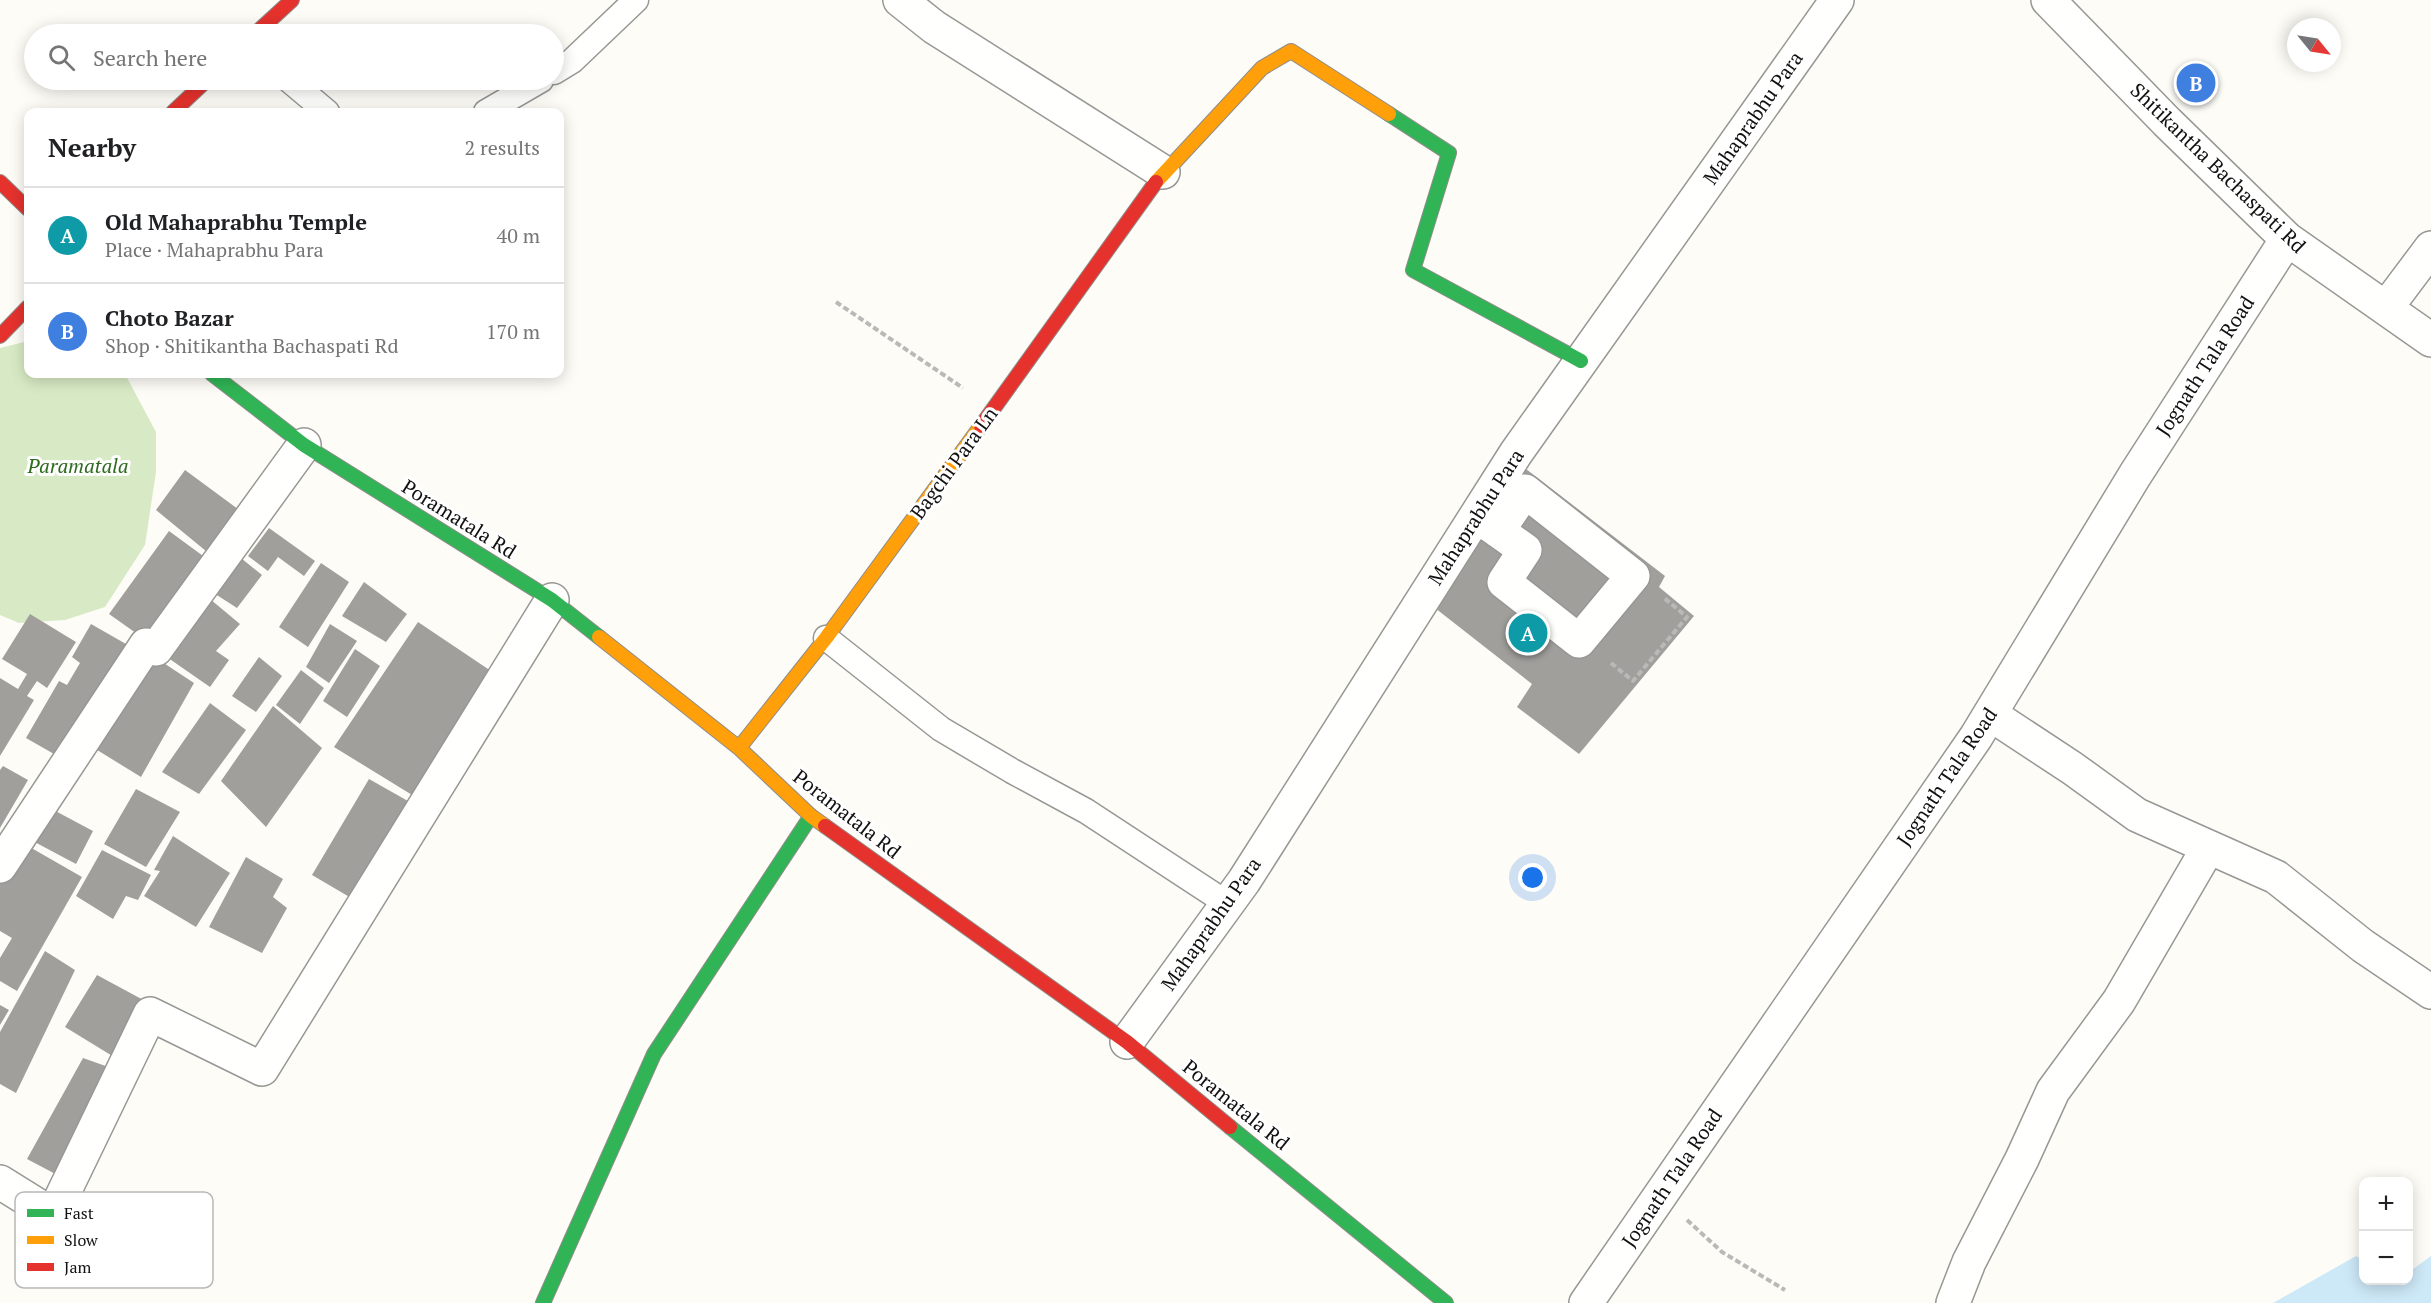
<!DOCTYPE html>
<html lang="en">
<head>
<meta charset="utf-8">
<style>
	:root { --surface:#fff; --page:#f6f6f6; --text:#202124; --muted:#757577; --line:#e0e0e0; --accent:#646362 }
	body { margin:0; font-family:"PT Serif",serif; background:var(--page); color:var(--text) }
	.controls { position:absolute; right:18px; bottom:18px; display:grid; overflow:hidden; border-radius:12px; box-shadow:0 3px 15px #0003 }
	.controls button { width:54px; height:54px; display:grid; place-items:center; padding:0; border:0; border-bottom:2px solid var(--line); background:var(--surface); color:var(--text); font:30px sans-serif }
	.compass { position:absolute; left:2287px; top:18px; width:54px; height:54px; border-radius:50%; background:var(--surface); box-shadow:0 3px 15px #0003; rotate:120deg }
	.you { position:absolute; left:1533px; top:878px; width:21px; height:21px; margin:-15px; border:4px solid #fff; border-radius:50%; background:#1a73e8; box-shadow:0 0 0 9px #1a73e833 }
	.badge { display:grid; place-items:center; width:39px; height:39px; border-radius:50%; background:var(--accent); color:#fff; font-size:20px; font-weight:700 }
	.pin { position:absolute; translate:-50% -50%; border:3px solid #fff; box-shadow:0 2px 6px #0006 }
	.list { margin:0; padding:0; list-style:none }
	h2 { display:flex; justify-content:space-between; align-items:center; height:78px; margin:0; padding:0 24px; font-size:26px }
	h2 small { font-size:20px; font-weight:400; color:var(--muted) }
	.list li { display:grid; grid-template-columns:39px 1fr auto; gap:18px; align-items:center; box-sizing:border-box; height:96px; padding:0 24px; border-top:2px solid var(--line) }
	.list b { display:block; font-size:22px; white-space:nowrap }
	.list p { margin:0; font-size:20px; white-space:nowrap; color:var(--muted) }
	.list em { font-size:20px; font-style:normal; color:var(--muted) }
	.icon { flex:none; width:33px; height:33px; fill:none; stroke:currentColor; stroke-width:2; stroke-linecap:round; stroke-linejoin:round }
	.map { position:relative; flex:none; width:2431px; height:1303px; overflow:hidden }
	.search { position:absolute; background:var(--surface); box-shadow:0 3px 15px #0003; left:24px; top:24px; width:540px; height:66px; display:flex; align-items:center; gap:15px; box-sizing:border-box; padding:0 21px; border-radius:33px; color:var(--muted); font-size:22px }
	.panel { position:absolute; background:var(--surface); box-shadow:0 3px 15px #0003; left:24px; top:108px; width:540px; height:270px; border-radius:12px }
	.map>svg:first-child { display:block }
	.forest { fill:#d8eac5 }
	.water { fill:#cde8f7 }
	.building { fill:#a19f9c }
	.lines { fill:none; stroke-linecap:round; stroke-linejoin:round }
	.lane-casing { stroke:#979795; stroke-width:27 }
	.street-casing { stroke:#979795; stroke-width:36 }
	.fast-casing { stroke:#8e8d8b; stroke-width:16 }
	.slow-casing { stroke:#8e8d8b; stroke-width:16 }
	.jam-casing { stroke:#8e8d8b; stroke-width:16 }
	.path { stroke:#b9b9b8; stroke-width:4; stroke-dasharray:6 3; stroke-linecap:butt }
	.lane { stroke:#fffffe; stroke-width:24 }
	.street { stroke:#fffffe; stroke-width:33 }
	.fast { stroke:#30b455; stroke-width:14 }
	.slow { stroke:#ff9f0a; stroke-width:14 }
	.jam { stroke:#e5322d; stroke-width:14 }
	.labels { text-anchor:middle; stroke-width:6; stroke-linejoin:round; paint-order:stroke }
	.street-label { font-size:20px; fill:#111; stroke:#fff }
	.park-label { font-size:20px; font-style:italic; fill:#2f6b1f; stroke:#fff }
	.key { fill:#fff; stroke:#b8b8b8; stroke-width:1.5 }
	.key-label { font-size:16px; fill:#111 }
</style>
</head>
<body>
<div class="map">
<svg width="2431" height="1303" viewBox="0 0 2431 1303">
	<rect width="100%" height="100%" fill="#fdfcf7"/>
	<path class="forest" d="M28,341V374H125L156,432V472L145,545L105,607L65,620L19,623L0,615V348Z"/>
	<path class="water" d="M2356,1256L2363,1260L2364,1280H2408L2409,1272L2431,1256V1303H2273Z"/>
	<path class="building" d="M1526,469L1665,576L1659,587L1694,616L1579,754L1517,707L1532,684L1435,608Z
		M185,470L246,515L212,556L156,510Z
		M269,528L315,561L304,576L278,557L268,571L248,556Z
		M169,531L210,561L150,643L109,614Z
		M236,554L262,575L237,608L209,590Z
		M321,563L349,582L308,647L279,627Z
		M364,582L407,614L386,642L342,616Z
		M204,594L240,624L216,651L229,660L210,687L161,653Z
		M30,614L76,642L47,688L37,681L27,696L34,700L0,756V678L18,689L27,674L2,659Z
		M418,622L494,673L417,798L334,747Z
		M91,624L133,648L61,758L26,738L59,681L67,685L80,663L72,657Z
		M330,624L357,641L329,683L306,667Z
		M355,649L380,666L347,717L323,701Z
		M147,652L194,683L141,777L89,745Z
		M259,657L282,676L256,712L232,696Z
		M301,670L324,688L300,724L276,705Z
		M210,703L246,730L199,794L162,772Z
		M273,706L322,748L266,827L221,781Z
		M3,766L28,780L0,828V770Z
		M369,779L415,805L358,902L312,875Z
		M136,789L180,812L146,867L104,844Z
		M46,806L93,831L76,864L29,839Z
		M173,836L230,873L196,927L144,896L160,871L154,870Z
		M21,842L82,877L17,991L0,981V958L12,938L0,931V879Z
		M102,850L151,875L138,900L126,896L113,919L76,896Z
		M246,857L283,879L273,897L287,908L262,953L209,927Z
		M45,951L75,970L16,1093L0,1084V1032Z
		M97,975L147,1002L114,1057L65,1027Z
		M0,1005L9,1010L0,1025Z
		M83,1058L114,1069L63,1178L27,1159Z"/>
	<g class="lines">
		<defs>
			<path id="lane" d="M554,72L572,61L636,0
				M289,80L327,112
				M486,112L541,80
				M826,638L941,729L1012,771L1086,811L1228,904"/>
			<path id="street" d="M900,0L934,27L1163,172
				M2048,0L2167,122L2287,239L2431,340
				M2386,308L2431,248
				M1477,516L1525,550L1504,582L1579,641L1633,576L1525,491L1498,531
				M1990,714L2072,768L2137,815L2276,877L2363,946L2431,992
				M0,866L146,645L156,649L304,445
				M1127,1042L1244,881L1516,453L1837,0
				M0,1182L53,1215L122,1249
				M53,1215L150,1014L262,1069L552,600
				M1586,1303L1976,737L2135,475L2287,239
				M1953,1303L1969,1262L2022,1159L2053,1091L2119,1001L2208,848"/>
			<path id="fast" d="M1389,114L1449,153L1413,270L1581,361
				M212,374L304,445L552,600L599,637
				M1230,1127L1446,1303
				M543,1303L654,1054L811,816"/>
			<path id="slow" d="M1156,182L1262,68L1291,51L1389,114
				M599,637L739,748L811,816L825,826
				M739,748L826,638L981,426"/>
			<path id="jam" d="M255,34L292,0
				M173,112L207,80
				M0,182L28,209
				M0,336L28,307
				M981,426L1156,182
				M825,826L1127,1042L1230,1127"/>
		</defs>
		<use href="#lane" class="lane-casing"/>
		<use href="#street" class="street-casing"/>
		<use href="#fast" class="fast-casing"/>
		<use href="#slow" class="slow-casing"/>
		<use href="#jam" class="jam-casing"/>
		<path class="path" d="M836,302L963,388
			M1611,663L1633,681L1687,617L1663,597
			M1687,1220L1722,1252L1785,1290"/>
		<use href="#lane" class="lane"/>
		<use href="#street" class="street"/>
		<use href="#fast" class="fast"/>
		<use href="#slow" class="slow"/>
		<use href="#jam" class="jam"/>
	</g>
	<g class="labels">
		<g class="street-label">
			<text transform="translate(1753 118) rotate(-55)" y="7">Mahaprabhu Para</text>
			<text transform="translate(2218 168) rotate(44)" y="7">Shitikantha Bachaspati Rd</text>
			<text transform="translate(2205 366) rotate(-57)" y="7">Jognath Tala Road</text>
			<text transform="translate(954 463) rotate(-54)" y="7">Bagchi Para Ln</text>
			<text transform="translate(1476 517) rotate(-57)" y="7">Mahaprabhu Para</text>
			<text transform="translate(459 519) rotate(32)" y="7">Poramatala Rd</text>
			<text transform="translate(1947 777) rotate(-56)" y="7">Jognath Tala Road</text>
			<text transform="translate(847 814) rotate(38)" y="7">Poramatala Rd</text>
			<text transform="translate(1211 924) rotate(-55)" y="7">Mahaprabhu Para</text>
			<text transform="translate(1236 1105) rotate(39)" y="7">Poramatala Rd</text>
			<text transform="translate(1672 1178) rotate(-56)" y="7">Jognath Tala Road</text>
		</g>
		<g class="park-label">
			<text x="78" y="473">Paramatala</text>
		</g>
	</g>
	<rect x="15" y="1192" width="198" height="96" rx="9" class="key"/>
	<rect x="27" y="1209" width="27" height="8" fill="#30b455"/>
	<rect x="27" y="1236" width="27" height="8" fill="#ff9f0a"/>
	<rect x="27" y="1263" width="27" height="8" fill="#e5322d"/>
	<g class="key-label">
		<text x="64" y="1219">Fast</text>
		<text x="64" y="1246">Slow</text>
		<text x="64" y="1273">Jam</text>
	</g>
</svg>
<div class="controls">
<button>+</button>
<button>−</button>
</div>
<svg class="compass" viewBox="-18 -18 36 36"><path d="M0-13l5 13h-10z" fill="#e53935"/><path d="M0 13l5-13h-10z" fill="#757577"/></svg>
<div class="you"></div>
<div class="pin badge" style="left:1528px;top:633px;background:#0f9aa8">A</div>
<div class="pin badge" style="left:2196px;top:83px;background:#3f7fe0">B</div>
<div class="search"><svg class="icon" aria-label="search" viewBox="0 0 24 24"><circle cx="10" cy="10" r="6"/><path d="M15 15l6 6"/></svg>Search here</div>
<section class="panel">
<h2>Nearby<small>2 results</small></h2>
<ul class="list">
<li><span class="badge" style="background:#0f9aa8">A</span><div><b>Old Mahaprabhu Temple</b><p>Place · Mahaprabhu Para</p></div><em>40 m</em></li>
<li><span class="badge" style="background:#3f7fe0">B</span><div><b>Choto Bazar</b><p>Shop · Shitikantha Bachaspati Rd</p></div><em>170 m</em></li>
</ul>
</section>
</div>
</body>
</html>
